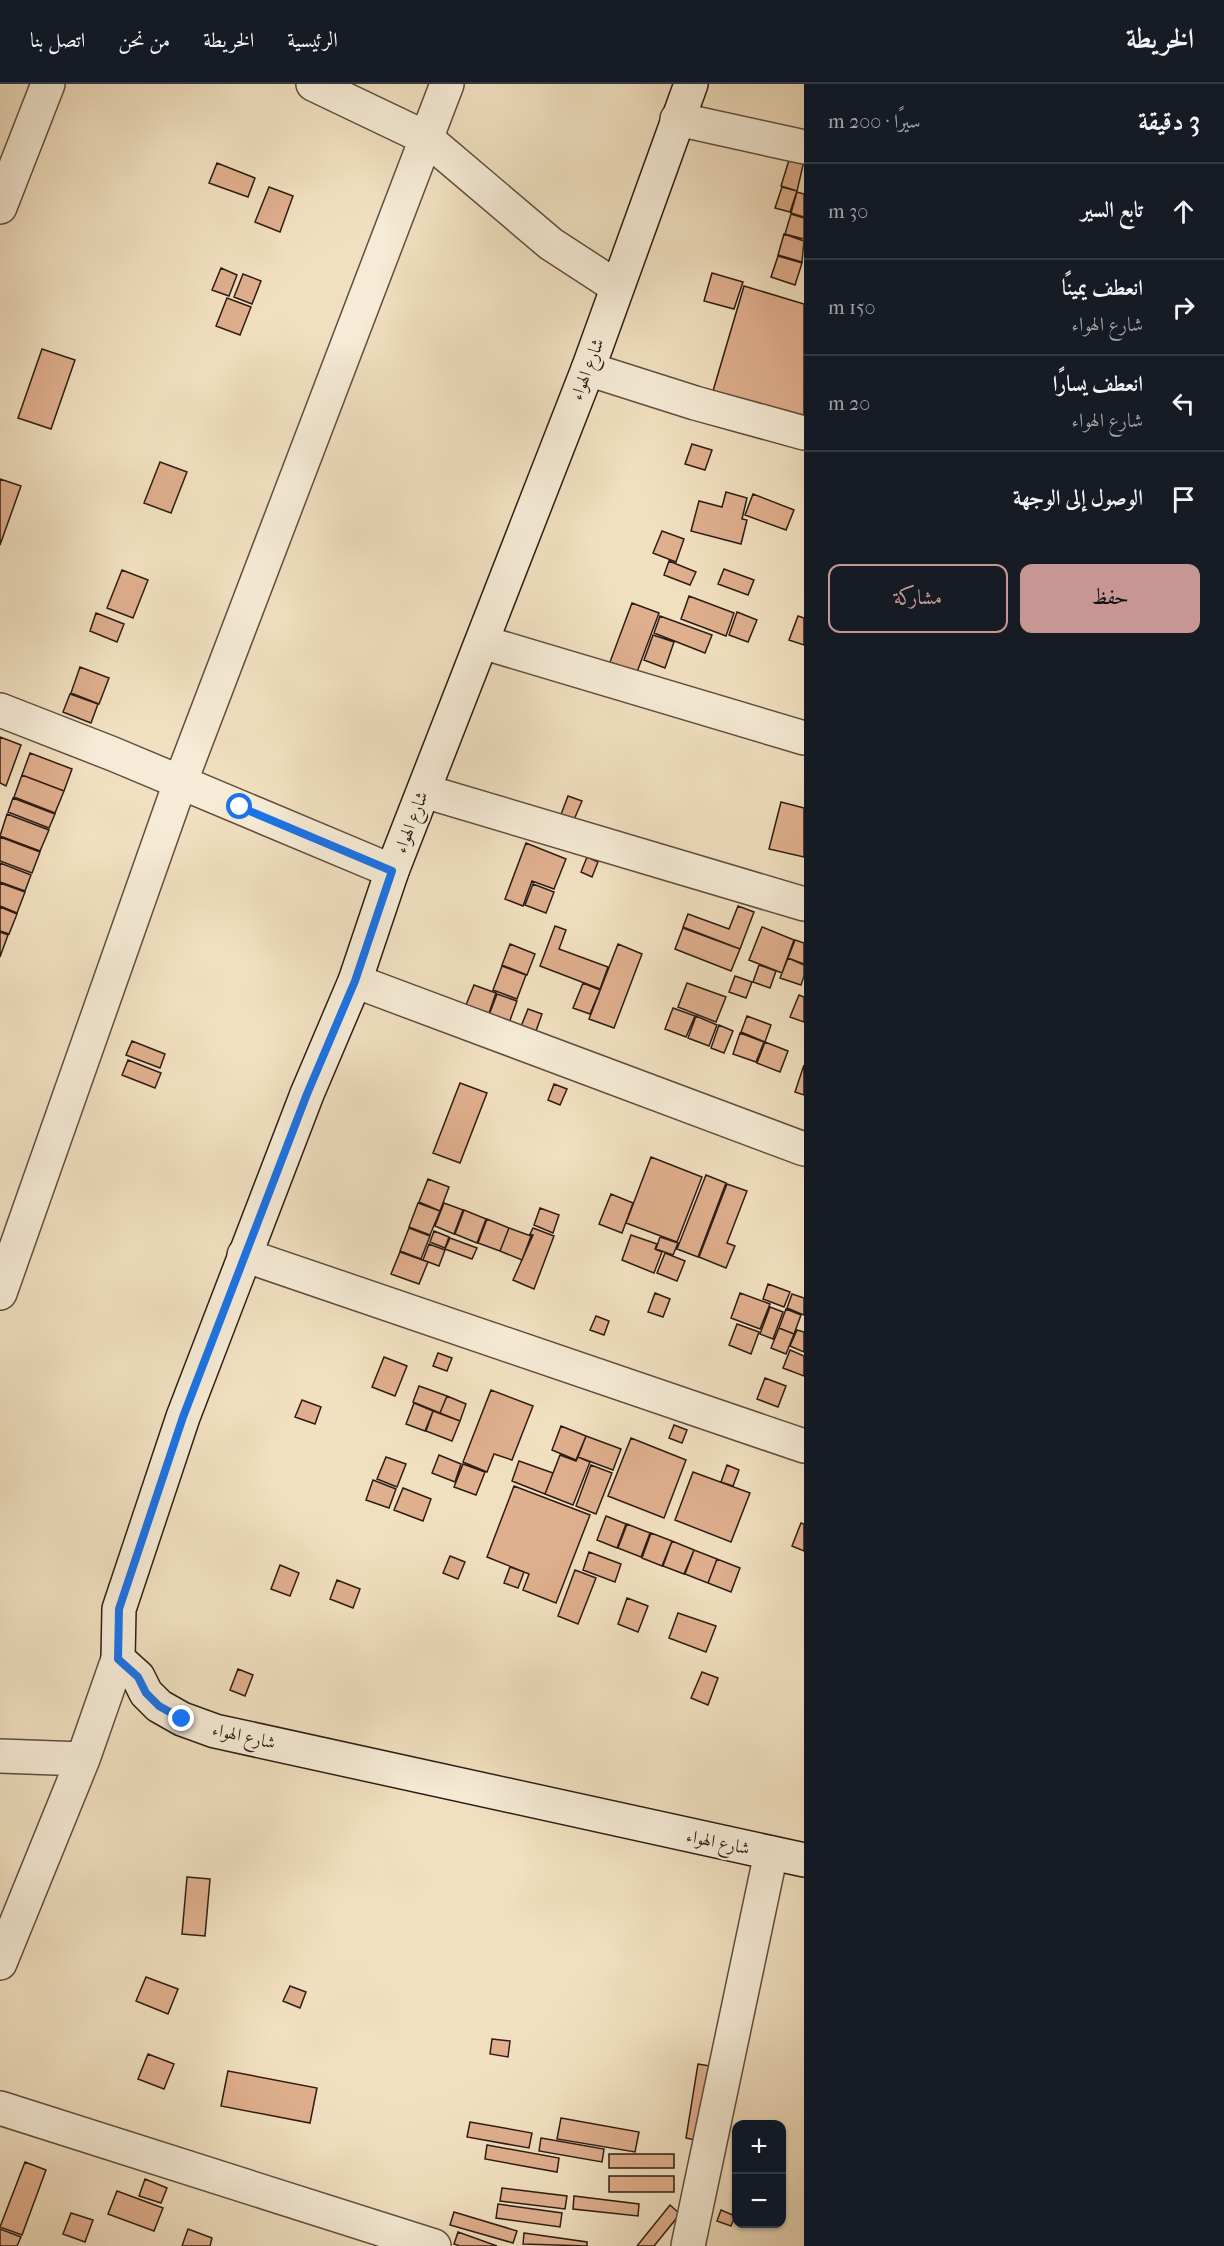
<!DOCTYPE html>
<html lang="ar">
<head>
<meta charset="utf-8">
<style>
	:root { --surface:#171b24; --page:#20242c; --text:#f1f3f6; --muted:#9ea1a6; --line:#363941; --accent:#c59692 }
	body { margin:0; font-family:"IM FELL French Canon",Amiri,serif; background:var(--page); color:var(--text); direction:rtl }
	.controls { position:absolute; right:18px; bottom:18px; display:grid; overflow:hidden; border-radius:12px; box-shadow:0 2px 4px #0004 }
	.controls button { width:54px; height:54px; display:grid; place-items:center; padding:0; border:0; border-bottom:2px solid var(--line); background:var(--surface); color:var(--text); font:30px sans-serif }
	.stop { position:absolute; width:18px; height:18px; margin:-14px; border:4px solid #1a73e8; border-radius:50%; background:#fff }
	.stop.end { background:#1a73e8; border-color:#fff; box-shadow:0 2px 6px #0008 }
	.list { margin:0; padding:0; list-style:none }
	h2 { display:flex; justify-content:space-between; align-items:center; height:78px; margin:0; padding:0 24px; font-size:26px }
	h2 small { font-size:20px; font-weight:400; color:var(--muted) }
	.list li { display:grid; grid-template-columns:39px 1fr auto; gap:18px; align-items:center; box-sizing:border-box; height:96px; padding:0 24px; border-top:2px solid var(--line) }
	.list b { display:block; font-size:22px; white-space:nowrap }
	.list p { margin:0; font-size:20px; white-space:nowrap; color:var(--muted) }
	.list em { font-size:20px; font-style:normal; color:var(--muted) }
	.actions { display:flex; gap:12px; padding:18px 24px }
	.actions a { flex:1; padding:14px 0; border:2px solid var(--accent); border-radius:12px; text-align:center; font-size:21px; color:var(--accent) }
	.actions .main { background:var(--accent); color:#111 }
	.icon { flex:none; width:33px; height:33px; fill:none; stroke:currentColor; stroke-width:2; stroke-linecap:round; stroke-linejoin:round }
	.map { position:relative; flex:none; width:804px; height:2162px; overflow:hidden; direction:ltr }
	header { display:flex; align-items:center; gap:36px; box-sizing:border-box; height:84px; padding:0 30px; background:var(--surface); border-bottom:2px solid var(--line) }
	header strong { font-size:28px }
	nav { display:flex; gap:33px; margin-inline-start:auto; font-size:21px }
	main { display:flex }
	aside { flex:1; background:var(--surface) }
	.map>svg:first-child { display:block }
	.building { fill:#e0af8e; stroke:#2e1d15; stroke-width:1.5 }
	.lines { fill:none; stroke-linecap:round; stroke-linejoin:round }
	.street-casing { stroke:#5f4e40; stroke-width:36 }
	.secondary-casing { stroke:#2e1d15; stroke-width:36 }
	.street { stroke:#f6ebd6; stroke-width:33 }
	.secondary { stroke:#f6ebd6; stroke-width:33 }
	.route { stroke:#1a73e8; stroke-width:8 }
	.labels { text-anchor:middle; stroke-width:4.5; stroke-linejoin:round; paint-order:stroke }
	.street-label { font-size:18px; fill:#2e1d15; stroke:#f6ebd6 }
</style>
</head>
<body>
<header>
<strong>الخريطة</strong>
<nav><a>الرئيسية</a><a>الخريطة</a><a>من نحن</a><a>اتصل بنا</a></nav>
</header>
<main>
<aside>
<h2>3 دقيقة<small>سيرًا · 200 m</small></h2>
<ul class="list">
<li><svg class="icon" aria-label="ahead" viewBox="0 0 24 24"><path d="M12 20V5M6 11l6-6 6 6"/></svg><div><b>تابع السير</b></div><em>30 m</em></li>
<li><svg class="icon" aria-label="right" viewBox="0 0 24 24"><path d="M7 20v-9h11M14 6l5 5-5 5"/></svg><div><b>انعطف يمينًا</b><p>شارع الهواء</p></div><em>150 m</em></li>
<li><svg class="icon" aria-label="left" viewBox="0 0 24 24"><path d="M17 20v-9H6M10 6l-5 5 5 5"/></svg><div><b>انعطف يسارًا</b><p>شارع الهواء</p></div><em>20 m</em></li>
<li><svg class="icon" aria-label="arrive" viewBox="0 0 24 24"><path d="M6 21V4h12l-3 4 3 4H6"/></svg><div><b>الوصول إلى الوجهة</b></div></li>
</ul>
<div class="actions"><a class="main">حفظ</a><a>مشاركة</a></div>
</aside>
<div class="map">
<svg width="804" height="2162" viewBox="0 0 804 2162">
	<rect width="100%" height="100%" fill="#f1e0c0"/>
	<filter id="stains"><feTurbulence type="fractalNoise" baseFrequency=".00333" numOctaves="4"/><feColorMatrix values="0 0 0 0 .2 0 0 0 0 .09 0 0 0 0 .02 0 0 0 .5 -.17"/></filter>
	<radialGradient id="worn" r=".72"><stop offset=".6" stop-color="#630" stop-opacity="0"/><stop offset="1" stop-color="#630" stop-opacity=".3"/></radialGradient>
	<path class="building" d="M790,73L804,77L797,107L781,102Z
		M217,79L255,94L248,113L209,99Z
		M269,103L293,112L280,148L255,138Z
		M782,103L797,107L790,128L775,124Z
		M797,108L804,110V133L791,129Z
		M791,130L804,134V155L785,150Z
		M784,150L804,157L802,178L778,171Z
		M778,172L802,179L795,201L771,193Z
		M221,184L237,191L229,212L212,206Z
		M712,189L743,198L734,225L704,217Z
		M243,190L261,197L252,220L234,213Z
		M744,202L804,220V347L729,324L732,312L713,307Z
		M227,214L251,223L240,251L216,242Z
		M42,265L75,276L51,345L18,334Z
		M692,360L712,366L705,386L685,380Z
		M160,378L187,388L171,429L144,419Z
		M0,395L21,402L0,461Z
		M726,408L747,414L742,435L747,436L741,460L691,447L699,417L722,423Z
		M753,410L794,426L786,446L745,431Z
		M662,447L684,455L676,478L653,469Z
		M669,477L696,488L690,501L664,491Z
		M724,485L754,496L748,511L718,500Z
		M122,486L148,496L133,534L107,524Z
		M689,512L734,529L726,552L681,535Z
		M632,519L659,529L637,588L610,578Z
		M737,528L757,536L748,558L729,551Z
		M96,529L124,540L117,558L90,547Z
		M660,532L712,551L705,569L654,549Z
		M798,532L804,534V561L789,556Z
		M653,551L674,558L665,584L644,576Z
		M80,583L109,594L99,620L71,609Z
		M70,610L98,620L91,639L63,628Z
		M0,653L21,661L6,702L0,699Z
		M30,669L72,685L64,707L22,691Z
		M22,691L64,707L55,729L14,713Z
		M568,712L582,717L573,738L560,733Z
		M13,714L55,730L49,744L8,728Z
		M781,718L804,724V773L769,765Z
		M7,730L49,746L40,767L0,752Z
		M0,753L40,768L32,789L0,777Z
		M526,759L566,775L554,805L532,797L523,822L505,815Z
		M587,773L598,778L592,793L581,788Z
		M0,779L31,791L25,807L0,798Z
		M0,799L25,808L17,829L0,822Z
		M533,800L554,808L546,829L525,821Z
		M738,822L754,828L740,865L683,843L688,830L729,845Z
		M0,823L17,830L9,850L0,847Z
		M555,842L566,846L559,865L608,883L600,905L540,882Z
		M762,843L794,856L782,889L749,876Z
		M683,844L740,865L731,887L675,865Z
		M0,848L8,851L0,873Z
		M795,856L804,859V880L788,874Z
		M510,860L535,870L527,891L502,881Z
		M618,860L642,870L614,944L589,935Z
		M788,874L804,881V892L801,901L780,894Z
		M759,881L776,887L770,904L753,898Z
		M502,882L526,891L517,915L493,906Z
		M735,892L752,898L746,914L729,908Z
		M583,899L600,906L590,930L573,924Z
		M687,899L726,913L716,938L678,923Z
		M474,901L496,909L489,929L466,921Z
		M497,910L517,917L509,939L489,931Z
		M799,911L804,913V938L790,933Z
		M673,924L695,932L686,953L665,945Z
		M528,925L542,930L535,950L520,945Z
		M696,932L717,941L709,962L688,954Z
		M747,932L771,941L765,958L741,948Z
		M719,941L733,947L724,969L711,964Z
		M740,949L764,958L756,978L733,970Z
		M132,957L165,970L160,984L126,971Z
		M765,958L788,967L780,988L757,979Z
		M128,976L161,989L155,1004L122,991Z
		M804,981V1011L795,1008Z
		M460,999L487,1009L460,1079L433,1069Z
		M554,1000L567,1005L560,1021L548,1016Z
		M651,1073L702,1093L677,1158L626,1139Z
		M706,1091L726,1099L698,1173L677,1165Z
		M428,1095L449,1103L440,1127L419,1118Z
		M727,1100L747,1107L727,1159L735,1162L726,1184L699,1173Z
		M611,1110L633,1119L622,1149L599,1140Z
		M418,1119L440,1127L430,1151L409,1143Z
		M444,1119L463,1126L454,1150L435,1142Z
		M540,1124L559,1131L553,1149L534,1141Z
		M464,1126L486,1135L477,1159L455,1150Z
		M487,1135L509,1144L500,1167L478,1159Z
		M409,1144L430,1152L421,1175L400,1167Z
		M509,1144L531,1152L522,1176L500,1167Z
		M533,1144L554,1152L534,1205L513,1196L533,1151L530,1150Z
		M434,1147L449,1153L445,1164L430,1158Z
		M631,1151L657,1160L655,1165L662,1168L654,1189L622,1176Z
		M660,1153L678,1159L673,1171L656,1165Z
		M450,1154L477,1164L472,1175L445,1165Z
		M429,1160L445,1166L439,1182L423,1176Z
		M400,1168L428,1178L419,1200L391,1190Z
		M665,1169L685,1177L677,1197L657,1189Z
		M768,1200L790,1208L784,1223L763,1215Z
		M655,1209L670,1215L663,1233L648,1228Z
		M740,1209L770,1220L760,1245L731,1234Z
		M792,1210L804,1214V1231L787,1224Z
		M770,1223L783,1228L773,1255L760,1250Z
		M786,1225L801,1231L794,1250L779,1244Z
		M596,1232L609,1237L604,1251L590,1246Z
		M737,1240L759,1248L751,1270L729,1261Z
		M779,1244L794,1250L786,1270L771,1264Z
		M797,1246L804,1248V1268L790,1262Z
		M790,1266L804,1272V1292L783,1284Z
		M438,1269L452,1274L447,1287L433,1282Z
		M384,1273L407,1282L395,1312L372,1303Z
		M765,1294L786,1302L778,1323L757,1315Z
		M419,1302L447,1312L440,1329L413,1318Z
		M491,1306L533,1322L512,1376L494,1370L487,1388L463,1378Z
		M447,1312L466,1320L460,1337L440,1329Z
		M302,1316L321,1323L315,1340L295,1333Z
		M414,1319L433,1327L425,1347L406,1340Z
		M433,1327L460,1337L452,1357L426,1347Z
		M674,1341L687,1346L682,1359L669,1354Z
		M561,1342L586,1352L576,1376L552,1366Z
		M586,1352L621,1365L613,1386L578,1373Z
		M631,1354L686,1376L664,1434L608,1412Z
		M439,1371L461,1380L455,1398L432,1389Z
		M560,1371L576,1377L578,1373L590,1378L573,1421L545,1410Z
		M386,1373L406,1380L397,1403L377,1395Z
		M519,1377L553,1389L545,1410L512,1397Z
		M463,1380L485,1388L476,1411L454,1403Z
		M591,1381L612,1389L596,1430L576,1422Z
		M727,1381L739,1386L733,1402L721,1398Z
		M693,1388L750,1409L731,1458L675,1436Z
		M373,1396L396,1405L389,1424L366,1416Z
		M514,1402L590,1431L556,1519L523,1506L529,1490L487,1473Z
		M403,1404L431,1415L423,1437L394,1426Z
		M606,1432L626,1440L617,1464L597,1456Z
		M801,1439L804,1440V1467L792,1462Z
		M627,1440L650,1449L641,1473L618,1464Z
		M651,1449L672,1457L662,1482L642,1474Z
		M672,1457L694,1466L684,1490L663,1482Z
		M694,1466L717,1475L708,1499L685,1490Z
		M589,1468L621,1480L615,1498L583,1486Z
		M450,1472L465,1478L458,1495L443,1489Z
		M717,1475L740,1484L731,1508L708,1499Z
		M280,1481L299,1489L290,1512L271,1505Z
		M510,1483L524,1488L518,1504L504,1499Z
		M575,1486L596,1494L578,1540L558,1532Z
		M337,1496L360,1505L353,1524L330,1515Z
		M627,1514L648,1522L638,1548L618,1540Z
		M678,1529L716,1542L706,1568L669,1554Z
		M238,1585L253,1591L245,1612L230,1606Z
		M702,1588L718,1594L708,1621L691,1614Z
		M187,1793L210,1795L205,1852L182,1850Z
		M146,1893L178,1905L168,1930L136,1917Z
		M290,1902L306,1908L300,1924L283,1917Z
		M492,1955L510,1957L508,1973L490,1970Z
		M148,1970L174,1980L164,2005L138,1995Z
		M698,1980L716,1983L704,2058L686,2054Z
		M228,1987L317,2004L310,2039L221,2022Z
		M561,2034L639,2048L635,2068L557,2055Z
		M470,2038L532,2049L529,2064L467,2053Z
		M541,2054L604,2065L602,2078L539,2067Z
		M487,2061L559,2074L557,2088L485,2075Z
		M609,2070H674V2084H609Z
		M25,2078L46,2086L22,2151L0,2143Z
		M609,2092H674V2108H609Z
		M145,2095L167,2104L161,2119L139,2112Z
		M502,2104L567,2112L565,2125L500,2117Z
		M117,2107L163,2124L154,2147L108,2130Z
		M574,2112L639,2120L638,2132L573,2125Z
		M498,2120L562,2129L560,2143L496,2134Z
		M670,2121L680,2130L654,2162H637Z
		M721,2126L735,2132L731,2142L717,2137Z
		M454,2128L517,2147L513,2159L450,2141Z
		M71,2129L93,2136L85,2158L63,2150Z
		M0,2145L21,2153L17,2162H0Z
		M188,2145L212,2154L210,2162H182Z
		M458,2148L497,2162H460L454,2160Z
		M524,2149L587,2158V2162L523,2160Z"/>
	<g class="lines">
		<defs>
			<path id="street" d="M313,0L426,54L551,160L617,203
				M677,35L804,63
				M0,123L48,0
				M588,285L695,319L804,349
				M482,558L804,654
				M0,626L113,670L392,787
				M424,707L804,820
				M355,897L804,1065
				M244,1171L804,1362
				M0,1209L180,699L447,0
				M0,1672L83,1675
				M0,1879L83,1675L118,1575
				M0,2024L434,2162
				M688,2162L771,1769"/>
			<path id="secondary" d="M691,0L588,285L392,787L355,897L307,1010L183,1333L119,1525L118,1575L138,1593L146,1609L159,1622L182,1635L215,1647L804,1776"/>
		</defs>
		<use href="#street" class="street-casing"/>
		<use href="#secondary" class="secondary-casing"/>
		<use href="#street" class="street"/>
		<use href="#secondary" class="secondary"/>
	</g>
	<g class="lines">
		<path class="route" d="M182,1635L159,1622L146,1609L138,1593L118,1575L119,1525L183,1333L307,1010L355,897L392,787L240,723"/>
	</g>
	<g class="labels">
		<g class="street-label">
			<text transform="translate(587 285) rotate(-69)" y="6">شارع الهواء</text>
			<text transform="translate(411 738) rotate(-69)" y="6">شارع الهواء</text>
			<text transform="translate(244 1652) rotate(13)" y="6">شارع الهواء</text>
			<text transform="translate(718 1758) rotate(12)" y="6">شارع الهواء</text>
		</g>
	</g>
	<rect width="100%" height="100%" filter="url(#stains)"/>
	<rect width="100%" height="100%" fill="url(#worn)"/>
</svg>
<div class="controls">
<button>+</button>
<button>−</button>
</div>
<div class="stop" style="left:240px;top:723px"></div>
<div class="stop end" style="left:182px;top:1635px"></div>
</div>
</main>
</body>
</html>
